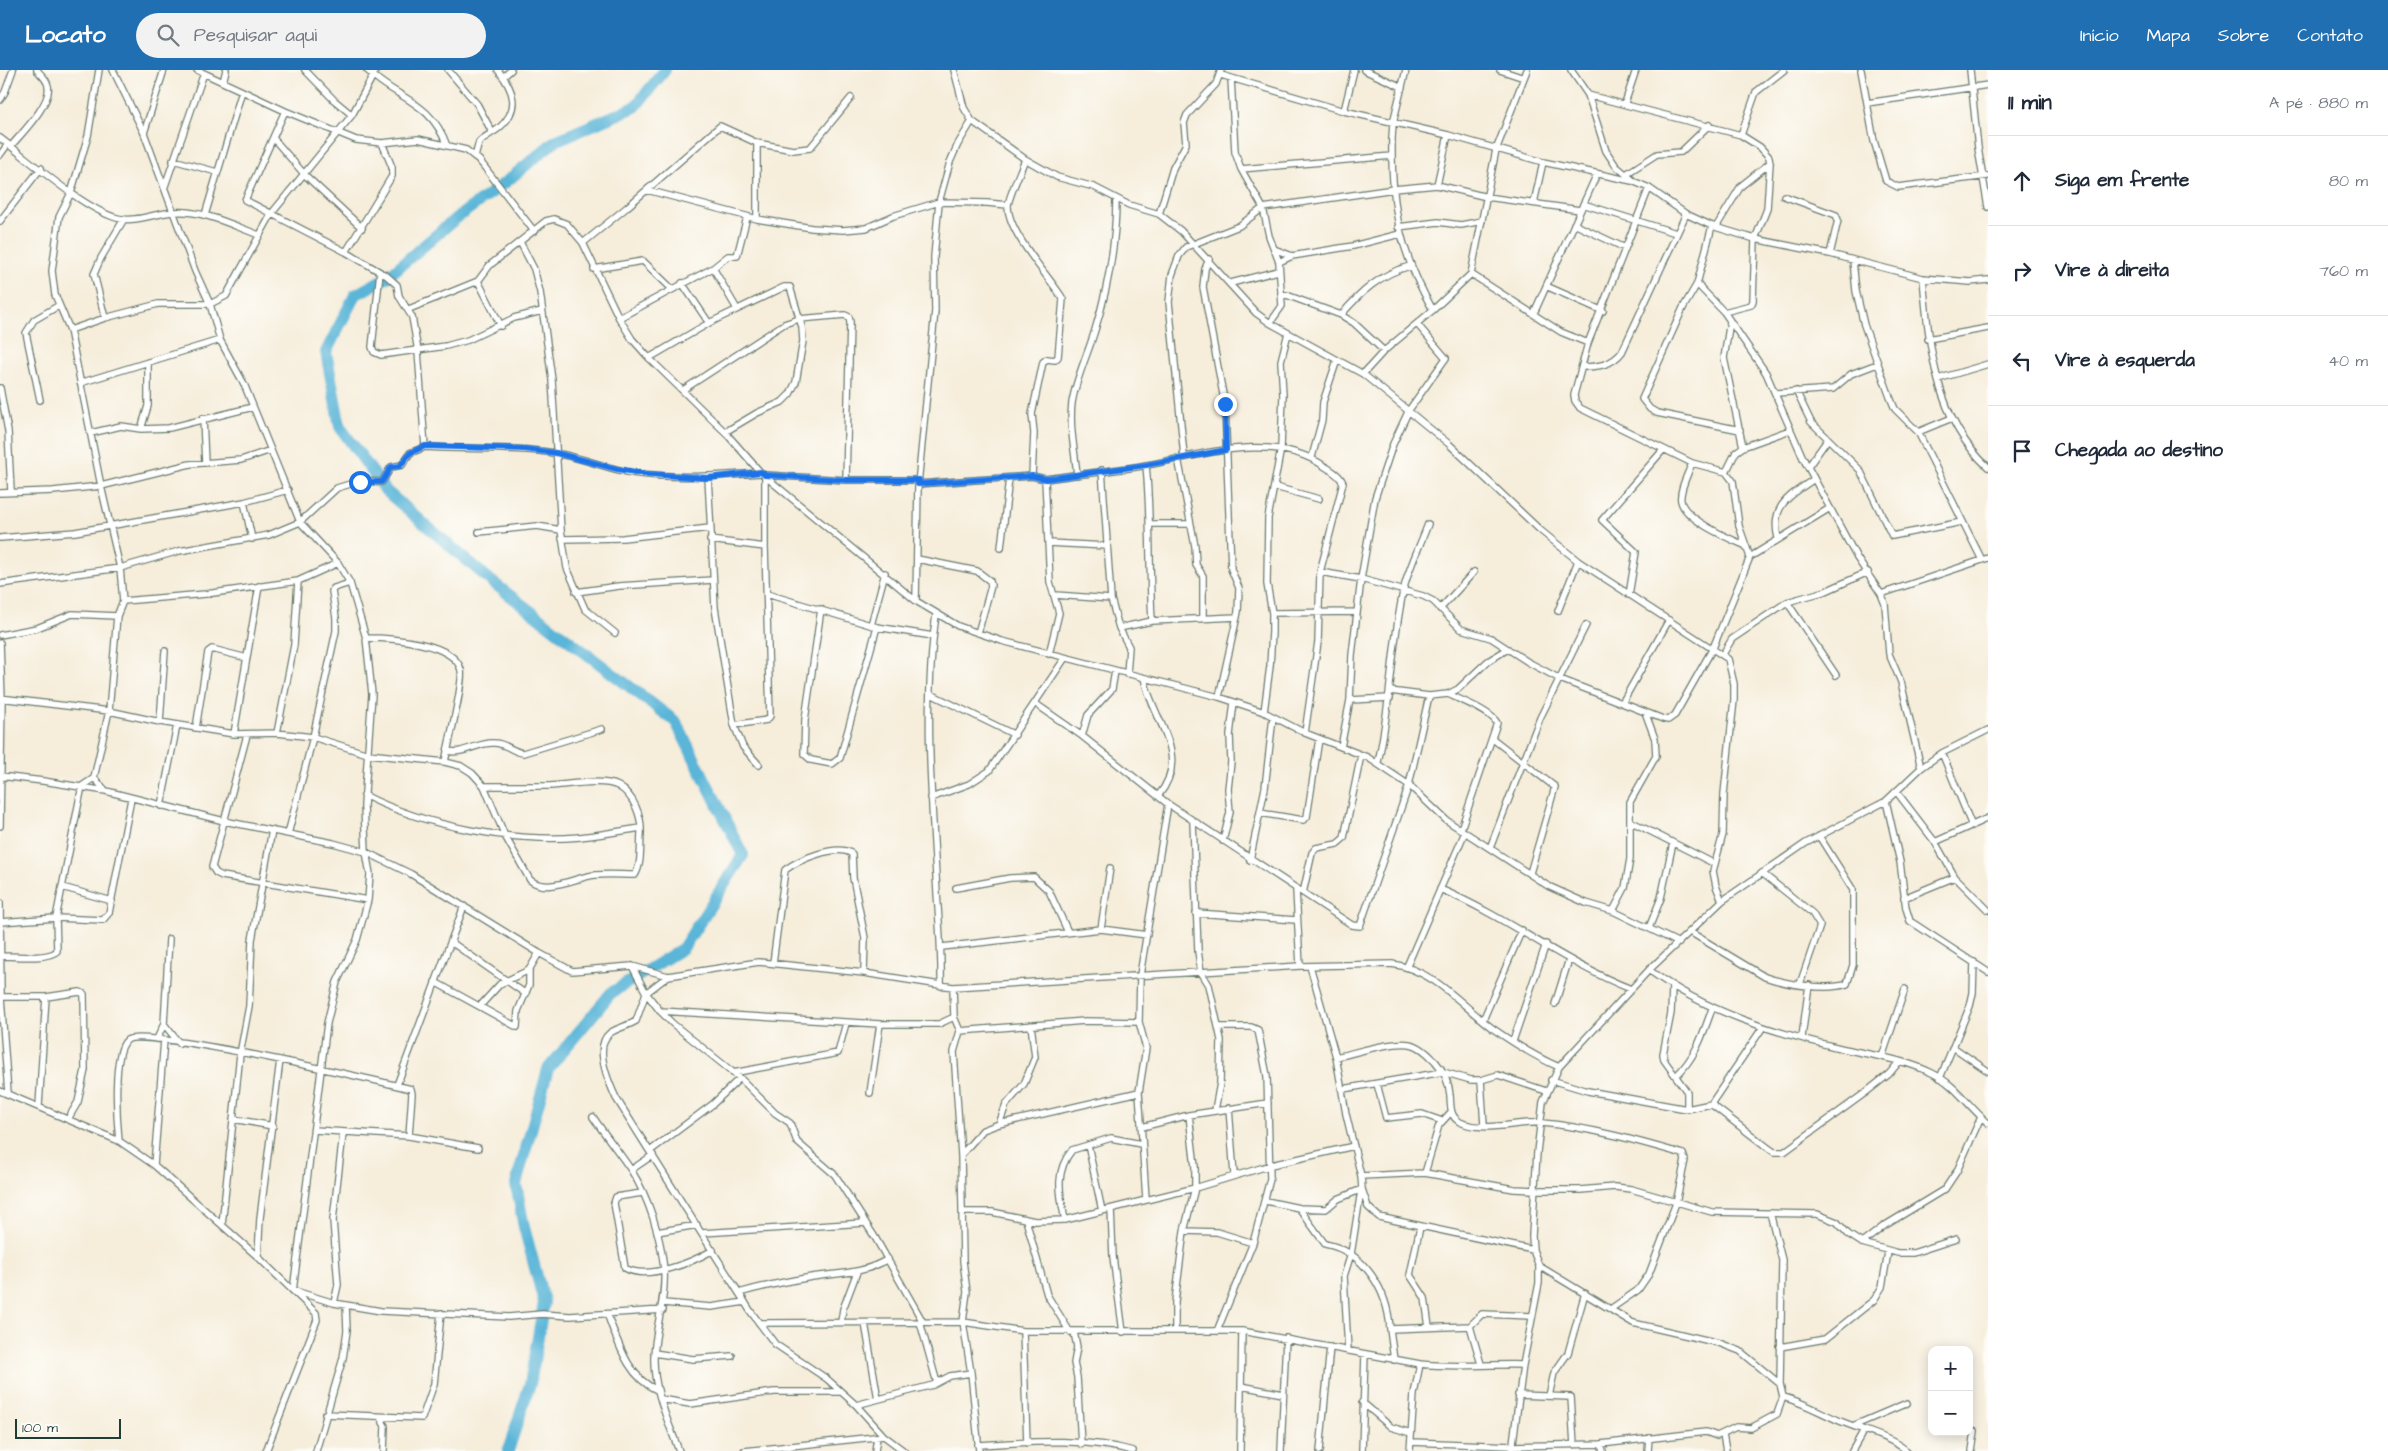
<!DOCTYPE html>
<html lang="pt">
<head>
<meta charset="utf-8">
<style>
	:root { --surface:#fff; --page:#f2f2f3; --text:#1f2937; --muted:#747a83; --line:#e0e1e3; --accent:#1f6fb2 }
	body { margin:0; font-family:"Architects Daughter",sans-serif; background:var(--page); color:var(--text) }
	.controls { position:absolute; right:15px; bottom:15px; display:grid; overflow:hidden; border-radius:10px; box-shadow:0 2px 12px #0003 }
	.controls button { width:45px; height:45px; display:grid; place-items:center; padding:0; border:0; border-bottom:1px solid var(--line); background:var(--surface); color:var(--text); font:25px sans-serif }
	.scale { position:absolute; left:15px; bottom:12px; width:106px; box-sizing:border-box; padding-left:5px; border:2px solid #1f3d34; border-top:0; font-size:14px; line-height:18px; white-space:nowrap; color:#1f3d34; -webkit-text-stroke:4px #fdfcf7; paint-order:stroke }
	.stop { position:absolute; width:15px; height:15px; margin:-11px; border:4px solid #1a73e8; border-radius:50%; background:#fff }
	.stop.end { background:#1a73e8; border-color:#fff; box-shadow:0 1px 5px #0008 }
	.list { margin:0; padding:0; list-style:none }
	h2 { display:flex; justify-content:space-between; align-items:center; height:65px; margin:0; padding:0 20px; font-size:21px }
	h2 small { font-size:16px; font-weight:400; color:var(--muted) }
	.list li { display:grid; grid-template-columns:32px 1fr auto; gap:15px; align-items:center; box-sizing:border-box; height:90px; padding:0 20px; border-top:1px solid var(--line) }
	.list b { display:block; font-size:19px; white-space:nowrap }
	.list em { font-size:16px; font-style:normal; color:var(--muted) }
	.icon { flex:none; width:28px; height:28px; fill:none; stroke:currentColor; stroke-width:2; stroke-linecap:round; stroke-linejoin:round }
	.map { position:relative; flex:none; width:1988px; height:1381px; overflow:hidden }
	header { display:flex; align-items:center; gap:30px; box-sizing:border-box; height:70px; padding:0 25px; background:var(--accent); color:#fff }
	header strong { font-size:24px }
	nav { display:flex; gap:28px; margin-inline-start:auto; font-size:18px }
	.search { width:350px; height:45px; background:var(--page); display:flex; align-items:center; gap:12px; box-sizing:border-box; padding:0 18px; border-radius:28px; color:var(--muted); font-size:19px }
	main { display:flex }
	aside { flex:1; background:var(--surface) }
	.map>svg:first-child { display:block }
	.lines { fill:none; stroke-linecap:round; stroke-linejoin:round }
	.river { stroke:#5ab5d8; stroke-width:12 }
	.street-casing { stroke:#6a7b6e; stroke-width:8 }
	.street { stroke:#fff; stroke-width:5.5 }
	.route { stroke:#1a73e8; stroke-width:6 }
</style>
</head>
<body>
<header>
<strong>Locato</strong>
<div class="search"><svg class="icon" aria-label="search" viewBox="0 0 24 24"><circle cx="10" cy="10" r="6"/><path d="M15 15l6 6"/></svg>Pesquisar aqui</div>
<nav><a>Início</a><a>Mapa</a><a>Sobre</a><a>Contato</a></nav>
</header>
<main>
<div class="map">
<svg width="1988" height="1381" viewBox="0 0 1988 1381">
	<rect width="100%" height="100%" fill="#fdfcf7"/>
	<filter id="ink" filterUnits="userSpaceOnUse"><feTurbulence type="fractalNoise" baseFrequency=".02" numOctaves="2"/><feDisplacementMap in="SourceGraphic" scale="10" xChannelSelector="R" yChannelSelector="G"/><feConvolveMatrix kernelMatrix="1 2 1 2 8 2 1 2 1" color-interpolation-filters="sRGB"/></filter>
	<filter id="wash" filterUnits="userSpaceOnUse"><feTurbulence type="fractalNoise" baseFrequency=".0096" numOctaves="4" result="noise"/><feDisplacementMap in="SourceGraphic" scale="20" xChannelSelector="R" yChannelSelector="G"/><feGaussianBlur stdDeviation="1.12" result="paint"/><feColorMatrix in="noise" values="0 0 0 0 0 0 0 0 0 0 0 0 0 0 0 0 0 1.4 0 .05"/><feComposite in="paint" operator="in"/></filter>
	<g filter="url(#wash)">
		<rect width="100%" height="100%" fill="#f6edda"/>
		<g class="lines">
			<path class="river" d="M508,1381L530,1314L544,1232L524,1157L516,1114L548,999L611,923L683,878L743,785L676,652L491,511L386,421L340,357L326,282L355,225L386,208L455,149L506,112L555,71L635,37L665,0"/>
		</g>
	</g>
	<g filter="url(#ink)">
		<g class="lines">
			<defs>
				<path id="street" d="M113,0L144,63L195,201L210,234L220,270L244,314L300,452L338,493L350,513L366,568L372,624L364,736L366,782L370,804L368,830L357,870L337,912L327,953L293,1221
					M197,0L285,41L356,70L382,73L418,69L466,80L479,90L534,161
					M305,0L334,30L352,45
					M367,0C397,30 431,30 447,76
					M448,0L477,34L492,62
					M954,0L964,38L972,51L1025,89L1057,107L1094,117L1129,135L1159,144L1181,161L1256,243L1270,253L1363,304L1449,374L1540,460L1578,491L1728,589L1734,614V630L1724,724L1723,764L1713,801L1716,816L1722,831
					M1364,0L1402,17
					M1406,0L1393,53L1392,68C1391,136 1399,181 1433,240
					M1500,0L1524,8
					M1571,0L1588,25L1606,81L1616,96L1635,112L1649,118L1686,144L1712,156L1755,169L1830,184L1923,208L1970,212L1988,210
					M1861,0L1874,71L1886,111L1898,117L1988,106
					M1970,0L1978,78L1988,137
					M1221,5L1344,41L1448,65L1543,92L1632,111
					M503,7L511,0
					M1231,8L1235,82L1241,99L1263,138L1269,166L1279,192L1282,236L1270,253
					M223,12L226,0
					M1588,25L1741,65L1760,77L1769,87L1770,93L1767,139L1755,169L1753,231L1751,235L1724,242
					M0,30L5,22L13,0
					M1625,33L1636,0
					M1867,33L1988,15
					M285,41L245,130L346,182L387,206L397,215L399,226L412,247L418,281L425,377
					M1344,41L1354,0
					M144,63L164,0
					M1741,65L1756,22L1784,0
					M0,68C31,91 82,138 117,148C136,153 155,143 174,142C203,140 232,155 259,165
					M273,68L305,105L362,158
					M757,73L793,80L810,78L851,28
					M11,76C22,63 52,33 48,16C47,9 41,5 37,0
					M0,85L8,74
					M475,87L479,72C485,66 493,63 499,58C521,39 514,20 498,0
					M1025,89C1022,98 1008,128 1008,136C1008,163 1049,206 1063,229L1058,287L1055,290L1047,289L1043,292L1032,344L1034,363L1032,406
					M173,90L217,102
					M1241,99L1392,86
					M1626,104L1657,84L1681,82L1709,55
					M1437,115L1448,65
					M165,116L204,3
					M647,120L757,149L812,158L843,160L866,158L893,146L939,132L987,133L1008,135
					M1784,126L1836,145L1838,150L1830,184
					M1534,133L1543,92
					M1583,134L1676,163
					M1159,144L1173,98L1186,74L1184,53L1187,45L1216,14L1221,0
					M205,145L242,21
					M0,151L41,98
					M1574,154L1625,178
					M1712,156L1697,214L1724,242L1766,303L1803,388L1857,488L1881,524L1885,534L1889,584L1901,612L1921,698
					M1398,157L1438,152L1461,155L1482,151
					M1716,157L1741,116L1770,93
					M520,172L534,199L540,222L552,310L561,460L567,498L585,539L615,563
					M583,173L626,138L720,56L757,73V149
					M1274,179L1292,186
					M346,182L392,106V97L382,73
					M1209,189L1205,199L1203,217L1225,335L1231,499L1239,518L1238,542L1219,627
					M1853,191L1856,221L1864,255L1890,327L1895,339L1918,362L1982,490
					M1279,192L1292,186L1353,176L1400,164
					M713,198L737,239
					M594,199L643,191L671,218
					M380,202L372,277L374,282L381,285L446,276L468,270L514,248L542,241
					M1471,204L1561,262L1588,273
					M1923,208C1929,275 1935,349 1988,397
					M478,211L501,256
					M682,213L709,253
					M1231,213L1278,201
					M1697,214L1683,238L1642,329L1650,339L1657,343L1740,360
					M1546,216L1603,241
					M1281,223L1341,245L1354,253L1384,281
					M409,239L478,211L490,195L546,151L554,149L567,154L583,173L619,248L632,269L649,288L725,362L761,403L916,531L958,556L1002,571L1219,627L1264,642L1305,663L1367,687L1409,715L1446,750L1548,816L1586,833L1613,841L1679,873
					M1534,243L1597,104
					M1341,245C1361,222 1380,204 1410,196
					M105,248L94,204L101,188L124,149
					M619,248L713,198L728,186H737L747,147
					M1730,251L1724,288L1743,377
					M70,260L105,248L158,234H210L226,226L272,143L352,45L376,0
					M1928,269L1988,258
					M649,288L709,253L784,217H790L802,257L803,271L796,312L790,324L782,332L757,343L725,362
					M1582,297C1598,297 1612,295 1622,282L1686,144
					M1363,304L1384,281L1433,240L1471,204L1496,80L1527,0
					M1938,309L1988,294
					M80,313L220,270
					M0,318L8,361L11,421
					M683,320L784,254L799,249L845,245L849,247L850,252L846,410
					M1796,321L1811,352L1860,400L1892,466L1962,452
					M1776,323L1833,319L1851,304L1877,294
					M40,330L26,263L34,250L58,236
					M203,348L205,393
					M141,359L148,336V292
					M1918,362L1952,348
					M91,363L121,356L141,359L169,358L253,337
					M1184,386L1169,232L1172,205L1179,186L1186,177L1239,156L1263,138L1394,119L1437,115L1487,127L1580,140
					M1312,387L1322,350L1323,332L1337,290
					M1178,388L1195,476L1196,495L1203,506V549
					M1692,393C1688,404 1679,420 1681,431C1685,450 1728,468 1744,475
					M1146,395C1151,447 1149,499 1152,551
					M1808,397L1828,369
					M1102,400L1111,529L1119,558L1129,577L1127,604
					M1726,402L1736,382L1743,377L1790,360
					M1077,405C1075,381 1069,357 1072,333C1076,308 1088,284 1095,260C1108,218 1116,173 1116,129
					M708,407L715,538L734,655L743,677L759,695
					M1045,409L1050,512L1059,543L1049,584
					M918,414L1032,406L1045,409C1079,404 1114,401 1147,395C1202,385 1273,361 1324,396C1331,400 1340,405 1343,413L1320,502L1318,572L1305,663
					M1275,417L1319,429
					M0,423L53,421L101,416L190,394L241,390L271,380
					M244,432L252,469
					M1151,454H1190
					M479,462L537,456L561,460
					M0,468L75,462L244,432L288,420
					M1778,468C1770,435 1790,426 1814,409
					M562,469L623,468L710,458
					M710,470L765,477
					M1048,473L1107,476
					M1001,478L1009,408
					M1750,487L1830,438
					M917,489L977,501L990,511L991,516L978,563
					M1320,502L1361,509L1423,526L1433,531L1461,559L1491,568L1528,592L1560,609L1663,649L1668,650L1675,645L1713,578L1750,487L1739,456L1733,411L1726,402L1692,393L1580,338L1575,331L1574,325L1588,273L1649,118
					M0,514L120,498L179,481L269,465L300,452L337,418L360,411L382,412L391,397L402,395L410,383L425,377C468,380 512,376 554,383C581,387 605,398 632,403C674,409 718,406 761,403
					M576,522L619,516L713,510
					M767,524L877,557L933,566
					M1881,524L1988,488
					M1055,525L1111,529
					M1629,525L1636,482L1602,450L1663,380
					M123,531L206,524L298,511L338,493
					M916,531L918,414L935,241L934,187L939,132L950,92L958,74L972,51
					M1787,532L1836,605
					M821,539L805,650L804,684L811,690L832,694L840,688L877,557
					M1440,539L1474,502
					M1558,541L1578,491
					M1272,543L1357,542
					M936,545C924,630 931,720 936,806C938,843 942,879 941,916
					M871,555L885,503
					M1119,558L1152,551L1237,547
					M0,565L37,558L72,544L117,546
					M366,568C390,568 454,572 461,600C464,613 448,675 445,692
					M0,573L2,629L0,756
					M1723,584L1732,569L1787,532L1826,521L1868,502
					M1144,608C1153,652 1192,685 1158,726
					M1390,621L1429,626L1448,624L1458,619L1488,591L1508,579
					M931,624L1015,665
					M1448,624C1460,630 1491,641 1497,653L1461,759
					M0,628L109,641L160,652L234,664L277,663L313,667L368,684L445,692L461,696L472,703L484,716L505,766L530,810C548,824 575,807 595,805C609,804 622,805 635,805C642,794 640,776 641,763C642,747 634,725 618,716C602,708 568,715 550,716C528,716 506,716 484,716
					M1350,630L1390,628
					M1622,633L1669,550
					M1036,634L1082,666L1168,734L1352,855L1360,856L1409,715L1429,626
					M1264,642L1270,596L1272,562V543L1267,514L1268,448L1281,378L1283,325L1281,291L1288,263
					M160,652L165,581
					M734,655L767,650L770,646L765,477V405L846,410H919
					M196,658L208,582L212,579L247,588
					M277,663L294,575L298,511
					M234,664L259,516
					M247,665L212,797L216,803L222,806L368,830
					M1082,666L1088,645L1112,619L1115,601
					M1493,669L1555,717L1530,803
					M1341,677L1350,630L1352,585L1361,509L1375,428L1393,374L1409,340L1446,288L1417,254
					M447,681C464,685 477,672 494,673C506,673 512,682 523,683L602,659
					M1942,683L1972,756
					M1378,692C1391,636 1391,579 1403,522C1408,499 1420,476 1428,454
					M0,706L43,711L106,721L224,751L333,773L366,782L411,804L539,883L572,901L632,896L668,906L759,892L864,903L953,917L1300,896L1392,894C1434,900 1459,933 1492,958C1512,972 1536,987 1559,997
					M94,708L106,721
					M1896,721L1935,772L1955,807L1988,840
					M364,725C424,756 513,773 580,767C600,765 621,761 641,758
					M931,728L969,714L989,701L1065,588
					M1886,731L1900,792L1906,838L1910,851L1988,902
					M161,736L177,655
					M1260,743L1303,750L1307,747L1319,669
					M1193,751L1198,881L1201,902L1209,915L1221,970L1220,1013L1215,1040
					M1630,751L1715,794
					M288,764L313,667L336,561V548L332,521L334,518L350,513
					M1223,771L1230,742L1228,719L1231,692L1230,665L1234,632
					M1935,772L1988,748
					M1490,778L1540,648L1586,555
					M1250,790L1265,718L1273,647
					M1762,803L1812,843L1820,856L1800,914
					M62,817L112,831
					M956,818L1010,808L1034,807L1049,821L1068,862
					M1440,819C1507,847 1564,893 1631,919
					M1296,820L1300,896
					M1303,823L1312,783L1316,778L1337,774L1344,768L1361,685
					M1904,828L1955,807
					M0,833L1,927L8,1023
					M1613,841L1625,818L1630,789V732L1656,686L1655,669L1645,642
					M1196,843L1296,850
					M0,852L56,848L103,850L109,843L131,729
					M1649,858L1661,828L1673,773
					M1101,859L1110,798
					M1690,862L1765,907C1785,914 1827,921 1847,914L1853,895V820L1819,766
					M451,872L526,924
					M942,877L1101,859L1147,865
					M1,886C13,886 48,890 57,881L56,848L82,716L94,708L109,641L117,546L123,531L120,498L101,416L70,260L55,225L52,201L59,147L71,123L88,66L99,0
					M773,893L785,800C798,790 837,773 852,784L853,808L865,868L864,903
					M632,896L646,923L660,941L673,954L740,1008L775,1043L790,1053L797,1072L835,1105L876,1169L923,1252
					M1310,896L1336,987L1346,1044L1361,1106L1362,1119L1368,1137L1379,1147L1533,1180
					M1407,896L1465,762
					M1649,900C1706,942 1772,962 1840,978C1870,985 1904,989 1932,1003C1955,1014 1969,1037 1988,1053
					M668,906L646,923L636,951C628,956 617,958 610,963C593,976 609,1013 616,1028L751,1242L775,1274L827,1309L856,1335L884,1366L904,1381
					M435,912L517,957L518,941L529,915V900
					M953,917L954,947L960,961L954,982L961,1085L963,1191L967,1222L963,1252L971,1303L979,1381
					M1672,917L1671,943L1663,984L1664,990L1687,1022V1039
					M1,927H46L80,922L84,924L85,1000L78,1032L68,1049
					M1555,934L1569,889
					M480,936L500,914L529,900L539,883
					M660,941L880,954H939L954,947
					M1483,950L1522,860
					M1139,952L1146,978L1139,1022L1146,1129
					M164,954L179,973
					M960,961L1085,951L1139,952L1140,905L1168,734
					M1802,967L1809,915
					M157,969L164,954L169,869
					M1513,971L1546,874
					M1953,977L1988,1001
					M1336,987C1355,983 1397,969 1414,975C1423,978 1429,985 1435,991C1444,1001 1449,1012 1450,1025C1451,1035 1449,1046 1460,1052C1483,1063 1518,1051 1542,1053C1589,1057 1638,1071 1683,1084L1685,1090L1676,1133L1649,1204L1638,1220L1612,1238
					M1882,987L1905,919
					M733,1003L838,983L846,953
					M1676,1006C1696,987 1703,964 1712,939
					M1940,1008L1970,936L1973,923L1974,892
					M1481,1010L1484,1055
					M1551,1010L1588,1021L1687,1039L1711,1034L1767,1077L1774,1082H1784L1865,1023L1889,1004L1899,992
					M1377,1014L1386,1048L1422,1044L1442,1051
					M397,1015L464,836
					M1343,1019L1443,1002L1471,1010H1481L1498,1005L1546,1021
					M0,1021L119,1071L154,1095L258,1187L316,1243L317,1250L266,1381
					M870,1023L880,954
					M1711,1034L1763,957
					M39,1036L46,927
					M1229,1038L1234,1105
					M593,1047C605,1065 619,1082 631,1100C649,1128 661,1167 664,1200C666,1230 655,1257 654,1287C653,1319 668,1351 679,1381
					M233,1049L273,1056
					M999,1054L1006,1035L1024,1014L1035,987L1031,955
					M1142,1057L1189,1045L1268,1033
					M314,1060L409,1066L478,1078
					M119,1071C117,1051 112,983 127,970C143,957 374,1010 407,1018L411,1019L412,1024L409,1066
					M1088,1075L1102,1141
					M650,1081L713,1034L740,1008
					M961,1085L983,1060L999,1054L1139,1022
					M154,1095L164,970
					M631,1100L653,1085
					M1425,1103L1439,1055L1451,1042
					M1361,1106L1425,1103L1514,1119L1535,1120H1580L1615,1117L1631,1119L1712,1142L1817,1144L1837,1152L1848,1164L1862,1173L1898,1183H1913L1956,1169
					M642,1123L616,1127L614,1133L625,1198C647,1211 693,1192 713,1180
					M1266,1131L1299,1138L1326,1139L1338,1129L1362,1119
					M1299,1138L1325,1174C1364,1181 1388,1221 1390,1259
					M1111,1139L1113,1187L1123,1262
					M963,1142H992L1035,1151L1065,1150L1195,1118L1271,1095L1354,1076
					M1770,1143L1782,1190L1780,1314
					M1026,1150L1047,1225L1070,1262
					M1065,1150C1060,1125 1054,1102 1072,1080L1111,1068L1141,1074
					M222,1155L240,984L249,936L252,870L272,760
					M1420,1157L1410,1205L1425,1228L1429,1257
					M1184,1161L1217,1162L1253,1173
					M657,1162L697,1155
					M702,1163L865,1153
					M1862,1173L1884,1156L1945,1119L1957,1101L1981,1047
					M258,1187L260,1148L280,990
					M1539,1196L1633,1253L1719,1273L1740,1281L1780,1314L1783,1327C1803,1332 1821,1343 1840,1351C1861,1360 1889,1366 1907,1381
					M295,1221L334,1233L381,1241L509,1247L542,1244L570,1246L663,1240
					M739,1223C764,1216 788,1211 812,1207C839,1203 864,1204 888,1189
					M334,1233L338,1215L333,1150L343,1064
					M663,1233L711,1237L745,1232
					M607,1244C618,1271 627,1307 657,1320
					M841,1252L843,1239L857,1202
					M920,1252L937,1313
					M759,1253L963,1252L1023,1261H1242L1420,1294C1454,1298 1489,1294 1523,1295
					M865,1253L878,1329
					M1470,1256L1481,1294
					M1023,1261L1027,1373
					M1175,1261V1232L1184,1161L1195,1118V1097L1189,1045
					M1217,1261L1253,1173L1270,1109L1267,1006L1258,960L1251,957H1219
					M1074,1262L1077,1277L1074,1293L1077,1307L1081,1374
					M1780,1277L1825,1269L1874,1230L1882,1217L1888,1182
					M1348,1281L1344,1206L1351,1184L1361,1121
					M654,1283L693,1289L732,1286
					M1394,1290L1390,1259L1470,1256L1482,1244L1532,1246
					M1241,1316L1283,1324
					M1518,1325L1571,1327L1574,1375
					M1549,1326L1554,1303L1568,1283L1585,1223
					M661,1329L690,1334L774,1322H841
					M1362,1332L1391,1357L1411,1363
					M856,1335L933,1315L950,1306L971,1303
					M325,1344L422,1348L434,1314L441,1243
					M380,1347L385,1356L384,1381
					M1853,1356L1907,1333
					M1723,1364L1726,1381
					M1411,1372L1512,1376L1601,1374L1603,1381
					M1601,1374L1706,1362L1717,1366L1736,1357L1751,1358L1777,1344L1783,1327
					M978,1375C1029,1372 1084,1367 1133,1381
					M316,1381L343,1288L347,1261L346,1236
					M744,1381L884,1366
					M875,1381L877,1367
					M1240,1381L1242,1261
					M1281,1381L1286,1268
					M1320,1381L1330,1277
					M1362,1381L1365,1284
					M1410,1381L1414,1324L1420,1294
					M1512,1381L1523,1295L1539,1213V1196L1533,1180L1532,1166L1537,1082L1543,1032L1559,997L1649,900L1722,831L1806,773L1886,731L1921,698L1942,683L1988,660
					M1648,1381L1649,1368
					M1852,1381L1864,1360
					M1972,1381L1975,1361"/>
			</defs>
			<use href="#street" class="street-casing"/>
			<use href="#street" class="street"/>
		</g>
	</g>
	<g class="lines" filter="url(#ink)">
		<path class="route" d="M360,412H382L391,397L400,396L410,383L425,376L524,379L556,383L617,399L647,404L708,408L761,402L765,405L846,410H919L918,414L1032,406L1046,409L1146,395L1226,380L1225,334"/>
	</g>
</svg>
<div class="controls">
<button>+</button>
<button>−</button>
</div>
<div class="scale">100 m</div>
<div class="stop" style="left:360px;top:412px"></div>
<div class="stop end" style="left:1225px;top:334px"></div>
</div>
<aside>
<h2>11 min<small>A pé · 880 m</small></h2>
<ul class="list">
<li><svg class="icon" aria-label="ahead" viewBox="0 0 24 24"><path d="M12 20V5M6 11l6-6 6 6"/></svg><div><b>Siga em frente</b></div><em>80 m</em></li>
<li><svg class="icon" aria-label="right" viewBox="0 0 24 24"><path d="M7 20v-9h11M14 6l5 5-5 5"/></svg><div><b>Vire à direita</b></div><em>760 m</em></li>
<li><svg class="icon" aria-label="left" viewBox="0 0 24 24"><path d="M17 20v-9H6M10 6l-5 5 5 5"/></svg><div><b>Vire à esquerda</b></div><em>40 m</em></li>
<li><svg class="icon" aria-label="arrive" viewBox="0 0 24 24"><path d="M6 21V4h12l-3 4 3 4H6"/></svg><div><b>Chegada ao destino</b></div></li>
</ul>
</aside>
</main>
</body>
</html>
